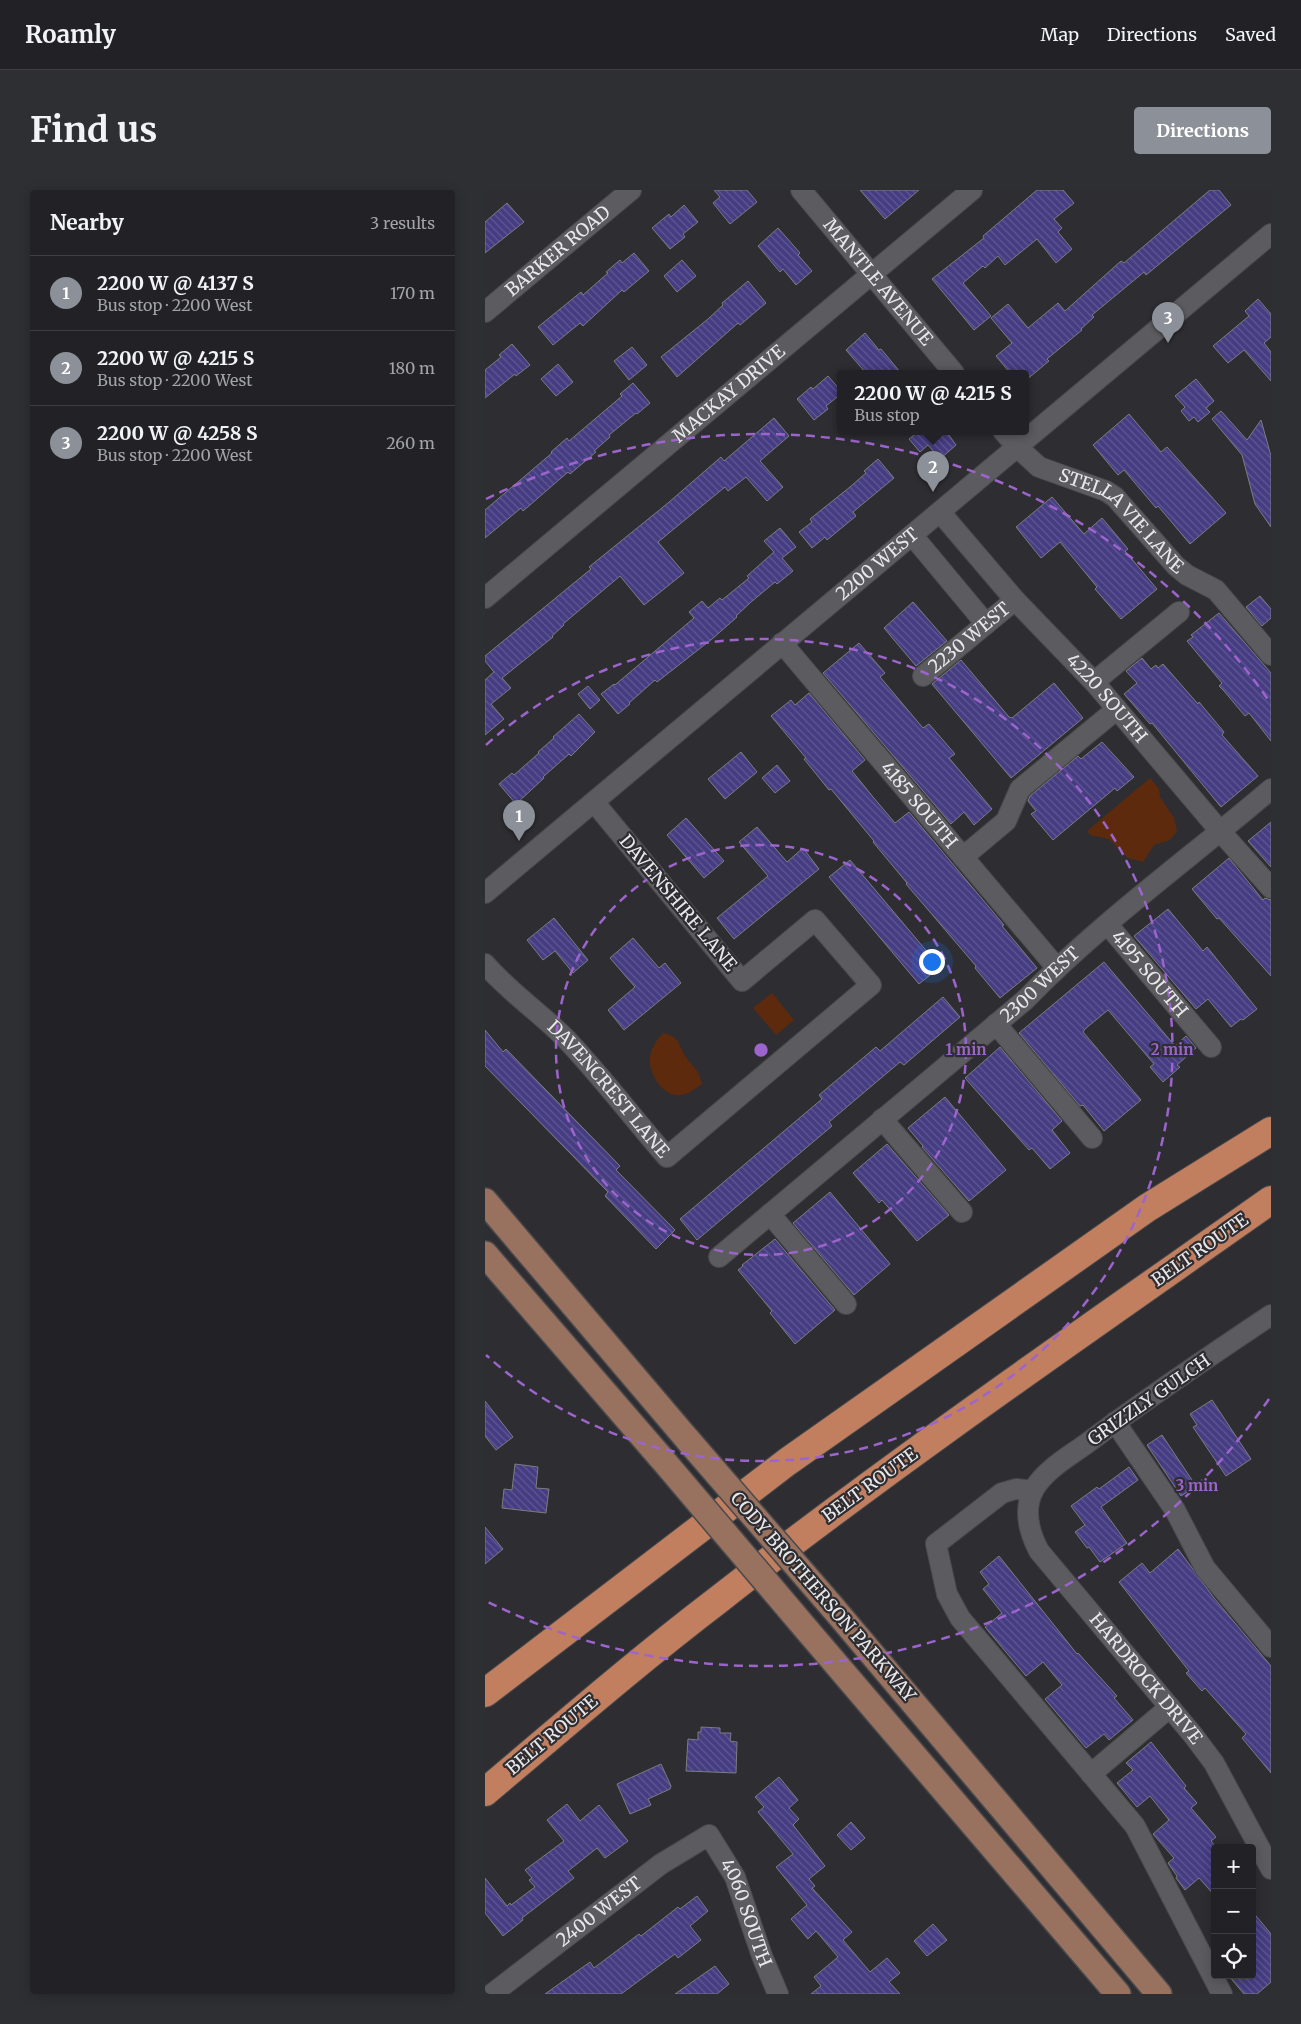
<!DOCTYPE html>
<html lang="en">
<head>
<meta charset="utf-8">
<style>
	:root { --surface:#222226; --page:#2e2f32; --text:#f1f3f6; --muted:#a2a4a7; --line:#3f3f43; --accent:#8c9099 }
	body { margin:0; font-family:Merriweather,serif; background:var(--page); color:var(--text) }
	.controls { position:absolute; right:15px; bottom:15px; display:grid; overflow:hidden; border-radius:5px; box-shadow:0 2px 12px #0003 }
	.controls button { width:45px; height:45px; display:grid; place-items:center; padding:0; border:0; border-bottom:1px solid var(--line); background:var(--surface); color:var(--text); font:25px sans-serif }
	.you { position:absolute; left:446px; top:771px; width:18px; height:18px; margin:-12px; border:4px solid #fff; border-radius:50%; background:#1a73e8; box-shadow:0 0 0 8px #1a73e833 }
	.badge { display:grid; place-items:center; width:32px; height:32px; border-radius:50%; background:var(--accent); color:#fff; font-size:16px; font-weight:700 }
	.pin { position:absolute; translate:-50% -41px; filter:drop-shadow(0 1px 2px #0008) }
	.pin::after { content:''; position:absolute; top:26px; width:18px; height:15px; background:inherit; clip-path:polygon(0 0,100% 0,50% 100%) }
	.popup { position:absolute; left:352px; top:180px; width:192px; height:65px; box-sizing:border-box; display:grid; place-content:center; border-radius:5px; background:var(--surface); filter:drop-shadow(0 1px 4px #0005); font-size:16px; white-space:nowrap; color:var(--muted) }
	.popup b { font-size:19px; color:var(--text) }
	.popup::after { content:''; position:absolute; left:50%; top:100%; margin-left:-10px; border:10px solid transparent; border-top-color:var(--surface) }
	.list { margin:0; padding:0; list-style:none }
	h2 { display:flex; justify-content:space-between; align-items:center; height:65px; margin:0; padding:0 20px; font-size:21px }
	h2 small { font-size:16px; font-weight:400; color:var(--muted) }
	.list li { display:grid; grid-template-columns:32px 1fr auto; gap:15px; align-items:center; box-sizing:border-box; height:75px; padding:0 20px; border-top:1px solid var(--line) }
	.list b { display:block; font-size:19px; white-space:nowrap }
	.list p { margin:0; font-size:16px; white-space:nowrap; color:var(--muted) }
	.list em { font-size:16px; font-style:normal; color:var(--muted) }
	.icon { flex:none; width:28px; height:28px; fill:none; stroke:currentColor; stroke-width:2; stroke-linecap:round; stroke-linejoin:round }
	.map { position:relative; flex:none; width:786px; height:1804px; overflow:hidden; border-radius:5px }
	header { display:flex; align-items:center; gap:30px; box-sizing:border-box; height:70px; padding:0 25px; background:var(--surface); border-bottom:1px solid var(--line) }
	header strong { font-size:24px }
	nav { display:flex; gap:28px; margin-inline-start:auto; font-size:18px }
	.intro { display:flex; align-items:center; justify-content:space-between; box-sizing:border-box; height:120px; padding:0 30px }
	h1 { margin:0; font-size:35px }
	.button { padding:12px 22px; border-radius:5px; background:var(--accent); color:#fff; font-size:18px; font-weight:700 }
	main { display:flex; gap:30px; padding:0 30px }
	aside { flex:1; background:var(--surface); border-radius:5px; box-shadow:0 2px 12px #0003 }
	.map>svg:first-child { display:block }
	.green { fill:#5d2a0d }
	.building { fill:url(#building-back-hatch); stroke:#7c7c80 }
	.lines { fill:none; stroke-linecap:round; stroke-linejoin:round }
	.minor-casing { stroke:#49494c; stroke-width:22 }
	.major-casing { stroke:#49494c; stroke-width:28 }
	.highway-casing { stroke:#49494c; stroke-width:30 }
	.minor { stroke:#5c5c60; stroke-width:20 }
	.major { stroke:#99715f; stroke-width:25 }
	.highway { stroke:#c17f5f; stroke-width:28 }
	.major-bridge-casing { stroke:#49494c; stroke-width:28; stroke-linecap:butt }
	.major-bridge { stroke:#99715f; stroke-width:25 }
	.ring { fill:none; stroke:#9c64cc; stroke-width:2.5; stroke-dasharray:9 6 }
	.labels { text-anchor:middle; stroke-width:4.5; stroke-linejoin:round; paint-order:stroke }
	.street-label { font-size:18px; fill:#e8e8ea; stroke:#2e2e32 }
	.centre { fill:#9c64cc; stroke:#2e2e32; stroke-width:2.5 }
	.ring-label { font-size:15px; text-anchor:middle; font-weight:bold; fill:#9c64cc; stroke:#2e2e32; stroke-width:4.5; stroke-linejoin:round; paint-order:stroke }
</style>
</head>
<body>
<header>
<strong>Roamly</strong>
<nav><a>Map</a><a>Directions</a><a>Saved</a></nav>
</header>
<div class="intro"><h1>Find us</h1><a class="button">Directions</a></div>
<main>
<aside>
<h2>Nearby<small>3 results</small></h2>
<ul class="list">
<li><span class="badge">1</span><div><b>2200 W @ 4137 S</b><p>Bus stop · 2200 West</p></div><em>170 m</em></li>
<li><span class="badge">2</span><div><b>2200 W @ 4215 S</b><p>Bus stop · 2200 West</p></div><em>180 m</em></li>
<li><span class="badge">3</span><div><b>2200 W @ 4258 S</b><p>Bus stop · 2200 West</p></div><em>260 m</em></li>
</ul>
</aside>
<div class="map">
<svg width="786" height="1804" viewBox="0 0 786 1804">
	<defs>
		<pattern id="building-back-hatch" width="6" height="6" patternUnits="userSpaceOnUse" patternTransform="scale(1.25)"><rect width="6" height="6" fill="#453c82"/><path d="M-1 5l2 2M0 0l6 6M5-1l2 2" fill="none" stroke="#605894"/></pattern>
	</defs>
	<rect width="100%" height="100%" fill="#2e2e32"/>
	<path class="green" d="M665,588L674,599L675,607L689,628L692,641L685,650L669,655L658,672L643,668L624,649L605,645L602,641Z
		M287,803L309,830L291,845L268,818Z
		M178,843C196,847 192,854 201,867C209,879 213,878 217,894C211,898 204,904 196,905C178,908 163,883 165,867C166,859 172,849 178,843Z"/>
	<path class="building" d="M229,0H262L272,12L245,34L228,13L235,7Z
		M375,0H434L400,29Z
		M552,0H578L589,13L569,29L577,38L573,42L587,59L571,73L552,49L520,75L513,66L500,78L498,76L478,93L506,126L489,140L447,89L499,48L498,46Z
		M725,0H734L746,15L661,85L659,82L607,125L609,127L596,139L597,140L562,169L564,171L540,191V183H525L511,166L527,153L506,128L523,114L543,138L573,113L580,121L636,71L639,73Z
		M22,13L39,32L0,63V32Z
		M199,15L213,32L198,44L200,47L185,59L167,38L184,24L186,27Z
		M293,38L315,63L313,65L327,81L311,95L298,79L295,82L273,56Z
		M149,63L164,81L139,102L137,100L98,136L95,133L68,155L53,137L96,102L98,105L123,83L121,82L135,70L137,73Z
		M197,70L211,86L192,102L179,86Z
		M263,91L281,113L255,135L253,133L192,187L176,167L223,129L238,115L237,113Z
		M773,109L786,124V147L779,153L786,162V191L759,160L743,173L728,156L764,126L760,121Z
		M380,143L394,160L396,159L416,183H381L361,160Z
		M27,154L45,175L31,186L30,184L0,208V180L16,167L14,165Z
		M147,157L162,175L144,190L129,171Z
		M73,174L88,192L71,206L56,189Z
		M343,186L356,201V204L341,216L343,219L329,230L312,209L326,197L328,199Z
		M711,189L729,211L721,218L725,222L713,232L709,227L704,231L696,221L700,217L690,206Z
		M148,193L165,213L152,224L151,223L124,245L125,247L109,261L111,262L85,284L83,282L38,321L36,318L0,348V320L67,263L66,262L82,248L84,251L137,206L135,204Z
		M736,221L762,250L776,230L786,266V337L770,314L757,265L727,229Z
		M644,224L676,262L682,257L741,323L705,354L673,316L671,318L639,280L633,285L608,255Z
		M289,228L304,246L275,271L298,297L282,311L261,287L243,301L240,297L173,352L199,383L159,415L135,386L78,434L79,435L67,446L68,447L17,488L26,498L6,514L19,529L0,545V490L9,482L0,471V466L106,379L104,377L183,313L236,267L239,271Z
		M432,241H461L471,255L455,269L443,255L435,262L424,249L433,242Z
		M393,269L409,288L368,322L371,326L342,350L340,347L327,358L314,342L327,332L325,329L365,297L381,283L379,281Z
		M567,307L599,344L617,328L643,359L640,361L672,399L636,429L610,399L612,397L575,352L556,368L531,337Z
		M295,338L311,357L297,368L308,381L292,394L290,392L266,412L251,426L252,427L227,449L172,492L170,490L144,513L145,514L133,524L116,504L129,494L130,495L209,428L204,422L217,411L223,418L235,408L237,410L264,388L262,386L289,362L279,351Z
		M775,406L786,419V428L777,436L761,417Z
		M428,412L462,451L431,476L399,438Z
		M734,423L786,483V551L764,523L760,526L739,501L734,496L737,493L702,451L708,447L706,445Z
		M374,453L400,483L395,487L438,538L444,534L470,564L464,568L507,619L489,635L479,622L466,634L338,483Z
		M657,468L666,479L671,475L673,478L678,474L713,514L714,512L739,542L737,545L773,586L736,617L667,533L665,534L639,504L652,493L641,481Z
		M476,470L524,527L527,528L569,493L598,528L526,588L447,494Z
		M103,496L115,510L105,519L93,504Z
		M324,503L380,570L367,581L388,607L410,633L424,622L519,735L517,736L552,778L515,808L490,778L491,776L421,694L422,693L388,652L389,651L346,599L344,600L319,569L321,568L286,526L306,510L310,515Z
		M94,524L110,542L86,566L84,564L58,587L59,588L31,614L14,594L27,583L29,585L54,563L53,562L69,548L68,547Z
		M617,552L649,587L632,601L630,598L568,650L546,624L551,621L543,611L545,606L593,566L596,569Z
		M256,562L272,582L240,609L223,589Z
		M292,575L305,591L290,603L277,588Z
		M201,628L239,671L219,688L182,645Z
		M786,632V677L763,651Z
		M272,637L302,672L318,658L334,679L249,749L232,728L283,686L254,652Z
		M744,668L778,710L780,708L786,710V786L734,728L732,729L707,699Z
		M365,670L455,777L434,794L344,687Z
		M683,719L718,761L722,757L772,819L758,830L756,829L746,837L723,809L711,819L649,746Z
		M69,728L103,770L88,783L70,761L58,770L42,750Z
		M148,748L174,778L180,773L196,793L139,840L123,820L150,797L125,768Z
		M619,772L690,856L701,846L711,858L692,875L695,877L678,892L665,877L669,874L623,820L600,839L598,842L656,910L619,941L598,915L595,916L534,843Z
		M458,807L475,827L419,875L415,872L344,932L347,936L212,1050L195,1029L337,909L334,905L391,857L395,861Z
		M0,840L18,862L21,859L135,976L131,980L190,1040L171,1059L120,1006L123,1002L0,876Z
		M515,857L577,931L567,940L585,963L565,979L547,958L544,960L480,888Z
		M460,907L521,980L484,1011L437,957L438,956L423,938Z
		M402,954L464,1025L432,1051L397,1010L394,1013L368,983Z
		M345,1002L405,1074L369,1105L308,1033Z
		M290,1049L350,1120L310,1154L285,1123L287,1121L253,1080L258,1076L257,1075Z
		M727,1210L766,1269L741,1286L708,1237L712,1235L705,1224Z
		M0,1211L28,1247L11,1260L0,1246Z
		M677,1245L711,1296L696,1306L662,1255Z
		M30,1274L53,1277L51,1298L64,1299L61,1323L17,1318L19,1299L27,1300Z
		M644,1277L653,1290L616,1317L642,1353L615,1372L604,1357L602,1358L590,1342L600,1335L586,1316L612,1297L614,1299Z
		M0,1337L18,1359L0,1374Z
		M693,1359L729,1408L786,1476V1583L757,1548L761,1544L720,1498L717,1501L701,1483L704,1481L634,1392L657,1373L665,1383Z
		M514,1366L592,1464L593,1463L632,1506L629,1508L648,1530L624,1550L619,1544L601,1558L560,1509L577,1495L558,1472L541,1486L500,1437L517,1423L498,1399L504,1394L495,1382Z
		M216,1537L235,1538V1543H246L245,1551L252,1552L251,1583L201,1581L203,1549L213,1550V1542H216Z
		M666,1552L701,1596L699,1598L712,1613L706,1618L731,1647L726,1651L730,1656V1706L714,1688L700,1700L691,1688L692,1686L683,1673L689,1668L668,1644L684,1630L665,1606L652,1617L632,1593L648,1580L641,1573Z
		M176,1574L186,1596L185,1599L163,1609L166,1615L145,1624L132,1594Z
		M294,1587L313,1610L304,1618L314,1629L308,1635L340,1676L324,1689L330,1696L327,1698L367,1742L358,1750L385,1782L402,1768L415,1783L404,1792L415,1804H326L336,1796L329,1787L353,1767L331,1741L323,1749L306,1729L322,1715L291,1677L308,1664L273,1622L279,1617L270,1607Z
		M82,1614L95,1631L114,1615L143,1651L120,1668L112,1658L83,1681L89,1688L37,1728L38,1730L18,1746L0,1723V1688L22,1716L25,1713L26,1715L50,1697L44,1690L47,1688L40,1680L79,1651L62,1630Z
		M366,1632L380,1648L366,1660L352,1645Z
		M212,1706L223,1721L205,1736L216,1750L193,1768L190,1764L136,1804H60L105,1772L109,1778L154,1744L156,1746L193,1717L195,1719Z
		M767,1721L786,1744V1792L772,1804H759L743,1785H767Z
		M448,1734L462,1750L442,1766L429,1751Z
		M230,1776L244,1794L232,1804H190Z"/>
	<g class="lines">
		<defs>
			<g id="minor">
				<path id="s1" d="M316,0L469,183"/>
				<path id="s2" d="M0,122L146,0"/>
				<path id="s3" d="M518,241L532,257L554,277L621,301L630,307L691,376L702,385L731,400L786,465"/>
				<path id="s4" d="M455,322L530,410L609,492L735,641L786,698"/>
				<path d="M427,345L501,434"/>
				<path id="s5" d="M0,408L487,0"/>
				<path id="s6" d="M297,453L572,778"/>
				<path id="s7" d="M438,486L530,410"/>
				<path d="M609,492L694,422"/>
				<path d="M478,667L521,631L535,599L632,519"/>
				<path id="s8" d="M0,703L786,44"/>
				<path id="s9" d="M623,735L726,857"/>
				<path id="s10" d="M0,774C25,803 56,823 82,850C117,887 148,928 182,967L386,795L330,730L257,791L109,612"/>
				<path d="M511,834L607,948"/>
				<path d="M397,929L477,1022"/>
				<path d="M285,1024L361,1114"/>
				<path id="s11" d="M234,1067L540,810C616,732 704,669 786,599"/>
				<path id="s12" d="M786,1125C723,1167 661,1209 601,1254C583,1267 560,1280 549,1299C538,1319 544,1342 554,1361L708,1545L729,1573L786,1679"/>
				<path d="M630,1232L690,1320L720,1378L786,1457"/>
				<path d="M548,1301L531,1299L517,1303L451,1354L462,1404L475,1428L650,1636L737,1804"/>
				<path d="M606,1584L685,1517"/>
				<path id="s13" d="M7,1804L176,1674L224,1645L250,1687L277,1766L293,1804"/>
			</g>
			<path id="major" d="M0,1011L202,1249
				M0,1064L177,1269
				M349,1419L674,1804
				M322,1440L633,1804"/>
			<path id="highway" d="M0,1503L302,1272L662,1018L786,941
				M0,1602C77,1537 153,1471 233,1410C412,1270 600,1141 786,1010"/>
		</defs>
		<use href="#minor" class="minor-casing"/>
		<use href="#major" class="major-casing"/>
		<use href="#highway" class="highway-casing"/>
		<use href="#minor" class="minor"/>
		<use href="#major" class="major"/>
		<use href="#highway" class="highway"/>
		<defs>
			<path id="major-bridge" d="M202,1249L349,1419
				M177,1269L322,1440"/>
		</defs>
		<use href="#major-bridge" class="major-bridge-casing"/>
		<use href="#major-bridge" class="major-bridge"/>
	</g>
	<g class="ring">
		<circle cx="276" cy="860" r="205"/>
		<path d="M1 555A411 411 0 1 1 1 1165"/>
		<path d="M784 1209A616 616 0 0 1 1 1411M1 309A616 616 0 0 1 784 511"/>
	</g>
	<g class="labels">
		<g class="street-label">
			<text dy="6" stroke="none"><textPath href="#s2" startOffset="95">BARKER ROAD</textPath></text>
			<text dy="6" stroke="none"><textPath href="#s1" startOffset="120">MANTLE AVENUE</textPath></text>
			<text dy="6" stroke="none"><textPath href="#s5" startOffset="318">MACKAY DRIVE</textPath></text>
			<text dy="6" stroke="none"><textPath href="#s3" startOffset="152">STELLA VIE LANE</textPath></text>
			<text dy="6" stroke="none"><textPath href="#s8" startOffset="512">2200 WEST</textPath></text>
			<text dy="6" stroke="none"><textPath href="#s7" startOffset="60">2230 WEST</textPath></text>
			<text dy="6" stroke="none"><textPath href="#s4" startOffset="250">4220 SOUTH</textPath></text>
			<text dy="6" stroke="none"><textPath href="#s6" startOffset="212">4185 SOUTH</textPath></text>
			<text transform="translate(193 713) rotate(50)" y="6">DAVENSHIRE LANE</text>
			<text dy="6" stroke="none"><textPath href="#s9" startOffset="64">4195 SOUTH</textPath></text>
			<text dy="6" stroke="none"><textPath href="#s11" startOffset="421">2300 WEST</textPath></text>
			<text dy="6" stroke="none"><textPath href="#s10" startOffset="176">DAVENCREST LANE</textPath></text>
			<text transform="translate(715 1060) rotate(-35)" y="6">BELT ROUTE</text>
			<text transform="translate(664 1210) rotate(-35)" y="6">GRIZZLY GULCH</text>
			<text transform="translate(385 1295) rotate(-36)" y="6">BELT ROUTE</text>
			<text transform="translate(338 1407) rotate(49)" y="6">CODY BROTHERSON PARKWAY</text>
			<text dy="6" stroke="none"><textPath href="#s12" startOffset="526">HARDROCK DRIVE</textPath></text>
			<text transform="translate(67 1545) rotate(-40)" y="6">BELT ROUTE</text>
			<text dy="6" stroke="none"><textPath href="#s13" startOffset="135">2400 WEST</textPath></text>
			<text dy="6" stroke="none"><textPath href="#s13" startOffset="356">4060 SOUTH</textPath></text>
		</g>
	</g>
	<circle cx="276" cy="860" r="8" class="centre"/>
	<g class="ring-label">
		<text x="481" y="865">1 min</text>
		<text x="687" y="865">2 min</text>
		<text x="712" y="1301">3 min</text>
	</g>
</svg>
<div class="controls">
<button>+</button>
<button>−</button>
<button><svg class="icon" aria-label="locate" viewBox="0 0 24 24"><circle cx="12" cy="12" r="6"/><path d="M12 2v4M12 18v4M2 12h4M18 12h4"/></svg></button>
</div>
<div class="you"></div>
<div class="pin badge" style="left:34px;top:651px">1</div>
<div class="pin badge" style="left:448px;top:302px">2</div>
<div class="popup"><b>2200 W @ 4215 S</b>Bus stop</div>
<div class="pin badge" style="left:683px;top:153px">3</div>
</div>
</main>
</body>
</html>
